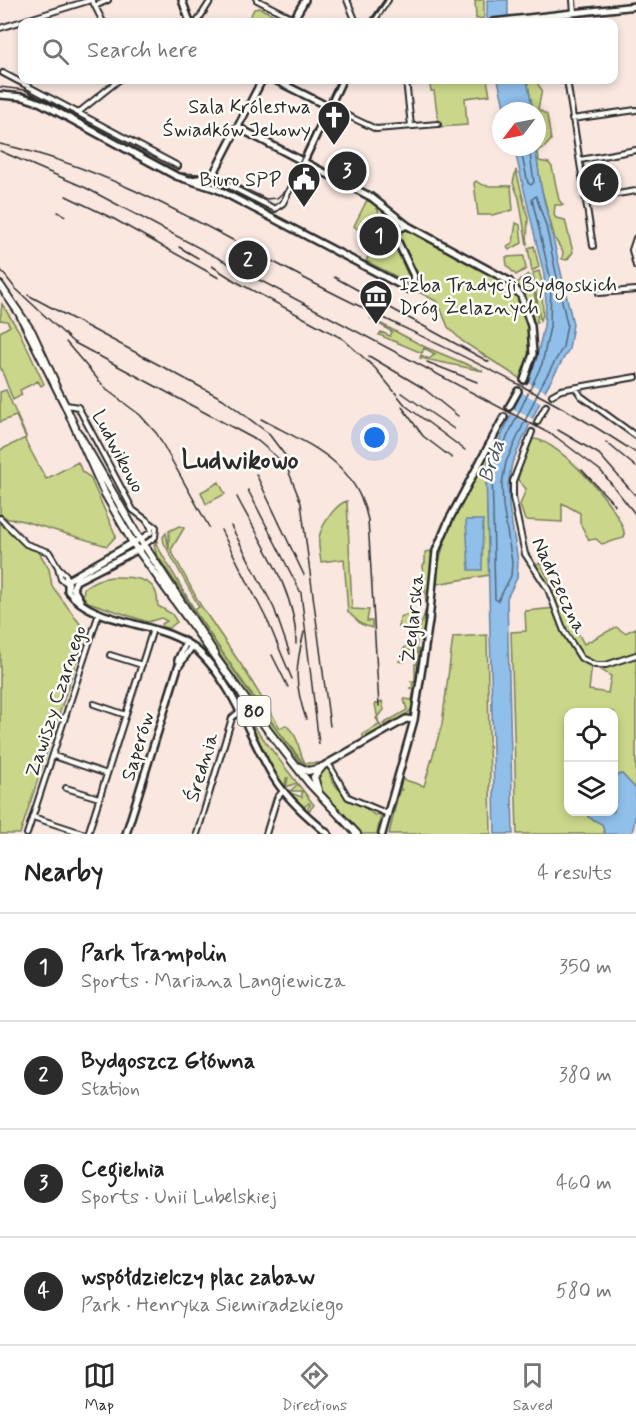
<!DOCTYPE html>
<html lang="en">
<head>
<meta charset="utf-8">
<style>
	:root { --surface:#fff; --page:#f6f6f6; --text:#222; --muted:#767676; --line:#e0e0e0; --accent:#2b2b2b }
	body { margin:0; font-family:Mynerve,sans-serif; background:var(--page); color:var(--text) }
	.controls { position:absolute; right:18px; bottom:18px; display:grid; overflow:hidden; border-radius:12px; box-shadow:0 3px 9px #0003 }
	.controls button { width:54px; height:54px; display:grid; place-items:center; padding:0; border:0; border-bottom:2px solid var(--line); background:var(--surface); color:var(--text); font:30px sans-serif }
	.compass { position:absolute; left:492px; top:102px; width:54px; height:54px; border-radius:50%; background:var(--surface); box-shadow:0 3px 9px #0003; rotate:238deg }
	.you { position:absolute; left:375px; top:438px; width:21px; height:21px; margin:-15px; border:4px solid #fff; border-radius:50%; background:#1a73e8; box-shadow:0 0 0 9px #1a73e833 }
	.badge { display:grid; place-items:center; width:39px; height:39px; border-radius:50%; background:var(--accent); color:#fff; font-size:20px; font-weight:700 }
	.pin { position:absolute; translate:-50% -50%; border:3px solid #fff; box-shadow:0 2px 6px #0006 }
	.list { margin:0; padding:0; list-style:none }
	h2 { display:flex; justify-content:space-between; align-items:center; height:78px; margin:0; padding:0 24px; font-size:26px }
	h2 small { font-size:20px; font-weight:400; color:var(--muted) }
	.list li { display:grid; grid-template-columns:39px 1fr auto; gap:18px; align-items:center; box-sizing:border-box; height:108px; padding:0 24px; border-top:2px solid var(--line) }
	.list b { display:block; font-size:22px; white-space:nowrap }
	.list p { margin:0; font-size:20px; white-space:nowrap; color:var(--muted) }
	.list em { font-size:20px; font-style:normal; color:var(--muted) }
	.icon { flex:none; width:33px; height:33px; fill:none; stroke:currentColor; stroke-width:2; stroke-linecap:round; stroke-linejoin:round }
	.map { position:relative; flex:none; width:636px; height:834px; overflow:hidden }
	.search { position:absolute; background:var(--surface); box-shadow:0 3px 9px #0003; left:18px; right:18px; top:18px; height:66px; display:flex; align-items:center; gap:15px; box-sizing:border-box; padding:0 21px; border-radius:12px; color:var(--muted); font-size:22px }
	.sheet { height:510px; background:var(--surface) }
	nav { display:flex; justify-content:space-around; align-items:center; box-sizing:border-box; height:84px; border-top:2px solid var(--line); background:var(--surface); font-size:16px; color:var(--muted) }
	nav a { display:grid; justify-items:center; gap:3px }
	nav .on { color:var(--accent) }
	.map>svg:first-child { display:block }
	.green { fill:#cad689; stroke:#7a805a; stroke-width:1.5; fill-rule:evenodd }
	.water { fill:#90bfea; stroke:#68849e; stroke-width:1.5 }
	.pier { fill:#f9e7e0 }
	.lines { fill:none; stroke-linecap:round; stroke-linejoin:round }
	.shore { stroke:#536677; stroke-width:1.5 }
	.street-tunnel { stroke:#d0c1bc; stroke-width:4; stroke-dasharray:4 2; stroke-linecap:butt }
	.secondary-tunnel { stroke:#d0c1bc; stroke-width:5; stroke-dasharray:5 2.5; stroke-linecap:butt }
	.street-casing { stroke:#2b2b2b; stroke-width:8 }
	.secondary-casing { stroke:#2b2b2b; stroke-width:10 }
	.primary-casing { stroke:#2b2b2b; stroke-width:10 }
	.street { stroke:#fdfcf7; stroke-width:4 }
	.secondary { stroke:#fdfcf7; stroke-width:5 }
	.primary { stroke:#fdfcf7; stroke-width:6 }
	.tram { stroke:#2b2b2b; stroke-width:1.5 }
	.rail { stroke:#2b2b2b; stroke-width:1.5 }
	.labels { text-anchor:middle; stroke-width:5; stroke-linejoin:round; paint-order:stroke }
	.shield { fill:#fdfcf7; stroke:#6a6a68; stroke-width:1.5 }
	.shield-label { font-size:18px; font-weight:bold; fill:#2b2b2b }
	.poi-label { font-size:20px; fill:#2b2b2b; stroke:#fdfcf7; text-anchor:end }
	.street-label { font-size:20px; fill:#2b2b2b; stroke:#fdfcf7 }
	.water-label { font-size:21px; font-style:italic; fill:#495764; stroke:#fdfcf7 }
	.district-label { font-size:26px; font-weight:bold; fill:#2b2b2b; stroke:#fdfcf7 }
</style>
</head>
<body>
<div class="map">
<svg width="636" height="834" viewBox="0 0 636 834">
	<rect width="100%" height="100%" fill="#f9e7e0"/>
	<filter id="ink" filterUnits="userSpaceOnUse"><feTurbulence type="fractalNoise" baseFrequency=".0167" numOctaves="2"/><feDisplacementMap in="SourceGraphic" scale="12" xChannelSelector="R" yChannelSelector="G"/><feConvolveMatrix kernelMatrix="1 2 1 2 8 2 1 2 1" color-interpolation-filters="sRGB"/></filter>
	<g filter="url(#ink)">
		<path class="green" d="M475,0H484V18L476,19Z
			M260,8L287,22H286L248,21L254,9Z
			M429,80H487L490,95L465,98L467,125L439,127L434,91H431Z
			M527,80H535L542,90L538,109L547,115L551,140L545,147L538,150L539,161L549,163L552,167L559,200L563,205H555L554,215L556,218L565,220L573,252L567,260L562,259L563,252L555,239L541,187L535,147L537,111H533Z
			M15,92L33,95L178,173L201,175V178L174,172L44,102Z
			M516,170L528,218L527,245L519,198L513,183Z
			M476,181C485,189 500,185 511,186L513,210L492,215H478L474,183Z
			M367,200L375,204L409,277L403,280L366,261L374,244L354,226Z
			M516,223L520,225L522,243L509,250L507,247L513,242Z
			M406,228L503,279C532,306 535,344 522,380L462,341L448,327L438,302L417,291L420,278L415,274L398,237L400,231Z
			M534,246L539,267L532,271L528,248Z
			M524,256L526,269L516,275L507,266L506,257Z
			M539,271L542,282L543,316L540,320L533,273Z
			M528,274L532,278C533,293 539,307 537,322L534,324L531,306L516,284Z
			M2,304L19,331L44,384L41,386L38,381L20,390L22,395L13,400L0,366V332L10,326L7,321L0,320Z
			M370,318L425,347L483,371L420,358L421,355L429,359L435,354L424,348L422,353L379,335L381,332L390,336L392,332Z
			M6,390L26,436L25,440L46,479L78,462L82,472L90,477L116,536L107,546L20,520L8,519L0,514V450L26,438L16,416L0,422V392Z
			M533,439C556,437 630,517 624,538L602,544L596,539L589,540L580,523V513L562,503V522L525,520L520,505L526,489L518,480C520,464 527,453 533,439Z
			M487,456L490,457L486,469L489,575L436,584C439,544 463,488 487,456Z
			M219,482L225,494L206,504L201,492Z
			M347,501L352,609L369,610L367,621H372V628L361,624L348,612L344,559L321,562C320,554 318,545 319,538C321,526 335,504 347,501Z
			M0,523L39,552L49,569L52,586L86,632L20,834H0Z
			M179,526L184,528L171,550L201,606L246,672L280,728L286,725C303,742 295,745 305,763H322L313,767L305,765C251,698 204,625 156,553L154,545L158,540L156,544L194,609L199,607L164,543L163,537L166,533L169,549V531Z
			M430,551L432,555L429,598L426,603L423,565L425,563V552Z
			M155,553L249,693L302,764L310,768L321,765L313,769H305L291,755L256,708L152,554Z
			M540,563L584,644L616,627L625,633L636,628V653L608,663L595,662L606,665L636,655V789L622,774L614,776V712H568V812H590L588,817L602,824L605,834H517L511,632L526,631L525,611L556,608L532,566ZM592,664L611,676L608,693L589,690Z
			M112,577C128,577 154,576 157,597C158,600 157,603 158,606L172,614L177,622L169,628L162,627V624L167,621L161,618L148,622L88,602L83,596L84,588C94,581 100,578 112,577Z
			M426,609L423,633H418L416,649L421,650L423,635L421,652L408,650L406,659L403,662L398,661H402L403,650L420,628Z
			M412,613L418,622L415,630L410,631L413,630V626L399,627L400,617Z
			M487,635L491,834H389L399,791L402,790L400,788L402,779L424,786L442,724L453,637Z
			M416,653H421L413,707L408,713L385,727L383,724L407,710L404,699L412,700L414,689L409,688H412L413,683L410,681L415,682V664H417L419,654Z
			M382,701L384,710L376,718L382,728L363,739V734L379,725L375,704Z
			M237,704L297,783L286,787L288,778H286L285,787L279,782Z
			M327,767L331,772L330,776C339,797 359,801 374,815L381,814L377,834H361L318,786L316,781L320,771Z
			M298,784L314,805L309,811L307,809L310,805L309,803L304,807L290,793L302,797V791H290Z"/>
		<path class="water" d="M487,0H508V22H487Z
			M498,80H527L533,111H505Z
			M514,147H535L541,187L573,324L569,349L546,389L512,463L508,485L509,506L518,561L517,578L507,598L513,834H495L486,469L536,361L544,326L546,303L544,275Z
			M466,520H483L482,570H469Z
			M622,774L636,789C636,800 636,826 631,834H605L602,824L588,817L590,812H614V776Z"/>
		<path class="pier" d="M524,380L548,393L543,404L519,391Z
			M511,408L535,420L532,426L508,413Z"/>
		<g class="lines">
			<path class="shore" d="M520,147L528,183L531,185L534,182L529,147
				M536,196L546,226L567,324L563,347L541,386L506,462L502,484L503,506L512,562L511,576L498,601L495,599L492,469L542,364L550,327L551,281L532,199Z"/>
			<path class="street-tunnel" d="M546,406L552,395
				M532,432L537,422"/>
			<path class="secondary-tunnel" d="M518,391L524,380"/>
			<defs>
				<path id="street" d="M92,0L103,22
					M257,0L294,19
					M347,0L356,22
					M573,0L574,13
					M95,6L108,0
					M197,22L211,0
					M373,22L388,0
					M0,28L91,0
					M3,73L178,166
					M406,80L411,126
					M567,80L593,246
					M329,107L376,129L438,124
					M79,112L119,80
					M572,119L636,110
					M580,160L636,150
					M212,177L275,209L283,203L303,163
					M586,199L636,191
					M636,238L632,250L636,266
					M599,293L636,290
					M576,389L581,396L636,436
					M552,395L561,390L636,377
					M66,405L78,407L133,510L156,527L155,537L144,545
					M537,422L546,406
					M532,432L513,481V498L525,554L548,589L564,631L581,658L595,665H606L636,655
					M0,518L26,544L49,552L58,567
					M141,539L151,532V527L146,520
					M66,582V575L58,567L61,579L69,584
					M110,655L142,665
					M94,704L126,715
					M54,756L107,774
					M328,763L348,797L388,814
					M66,788L99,798
					M33,817L85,834
					M27,834L99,613
					M88,834L153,629
					M197,834L232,718L239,712
					M266,834L277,798L283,791"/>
				<path id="secondary" d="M182,0L190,22
					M292,22L305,0
					M493,22L636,6
					M275,80L329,107
					M0,95L23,97L41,103L176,176L217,189L408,289L413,284L414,276L396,238L391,213
					M237,127L371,197L408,226L509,281L521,296L531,326L533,354L524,380
					M303,163L342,80
					M212,177L262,80
					M191,180L212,177
					M395,236L399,229L407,225
					M509,407L518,391
					M136,541L68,580V591C96,628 164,619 199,652C234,685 249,737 274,778C288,800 308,817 328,834
					M80,600L73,588L76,581L141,548
					M178,660L186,642
					M325,765L406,719L414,720
					M126,834L178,667L192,646
					M382,834L414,720L429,621L436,551L449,520L504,417"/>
				<path id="primary" d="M0,285L32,332L54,380
					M20,315L65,405L105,494L133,543L267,729L309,783L357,834
					M79,434L135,531L215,654
					M297,766L308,771L321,768
					M318,790L314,777L322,767"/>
			</defs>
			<use href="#street" class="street-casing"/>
			<use href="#secondary" class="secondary-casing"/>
			<use href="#primary" class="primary-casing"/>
			<use href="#street" class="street"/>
			<use href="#secondary" class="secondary"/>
			<use href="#primary" class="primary"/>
			<path class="tram" d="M371,22L386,0
				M0,75L21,86
				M0,87L25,90L180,173L217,175L266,199L277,198L287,189L339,80"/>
			<path class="rail" d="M0,144C120,170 222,237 331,292C432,343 541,389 636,453
				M0,151L86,188L556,437L601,471L636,515
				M66,196L114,219L219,278
				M58,212L65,216
				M179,247L198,258
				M212,266L235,281L343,339L375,368L406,406L465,450
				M0,269L15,288L73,342L258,441L286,465L301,503L330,726
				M334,277L489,362
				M28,295L223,399L268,433L287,458
				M66,342L107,390L140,415L157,434L209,527
				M369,356L423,388L458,416
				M427,362L477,382
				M402,393L454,429
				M402,407L423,436L452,458
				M261,419C309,445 355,460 368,520L379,706
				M558,430L599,454L635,495
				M606,442L636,467
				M582,470L615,505
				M256,474L304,575
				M248,490L301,593L319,744
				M237,497C260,542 297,592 296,644
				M231,526L274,608L290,654
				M221,530L269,624L292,679
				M304,632C295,668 294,683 306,719
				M272,655L288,687"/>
		</g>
	</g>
	<defs>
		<symbol id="church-pin" viewBox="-11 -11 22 30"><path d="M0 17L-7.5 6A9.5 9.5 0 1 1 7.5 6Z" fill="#2b2b2b" stroke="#fdfcf7"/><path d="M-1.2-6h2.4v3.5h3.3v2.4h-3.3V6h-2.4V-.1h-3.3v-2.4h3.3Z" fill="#fff"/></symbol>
		<symbol id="civic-pin" viewBox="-11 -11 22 30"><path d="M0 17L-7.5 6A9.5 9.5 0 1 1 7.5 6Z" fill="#2b2b2b" stroke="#fdfcf7"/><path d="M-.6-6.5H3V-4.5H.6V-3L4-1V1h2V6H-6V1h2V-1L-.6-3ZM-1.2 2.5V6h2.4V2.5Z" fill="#fff"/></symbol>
		<symbol id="museum-pin" viewBox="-11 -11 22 30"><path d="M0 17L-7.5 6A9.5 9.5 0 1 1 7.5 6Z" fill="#2b2b2b" stroke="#fdfcf7"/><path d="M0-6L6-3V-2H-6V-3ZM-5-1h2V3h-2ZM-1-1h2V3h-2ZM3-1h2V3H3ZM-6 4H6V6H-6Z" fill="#fff"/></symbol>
	</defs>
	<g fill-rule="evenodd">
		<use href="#church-pin" x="315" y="98" width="38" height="52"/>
		<use href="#civic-pin" x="285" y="160" width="38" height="52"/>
		<use href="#museum-pin" x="357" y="277" width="38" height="52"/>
	</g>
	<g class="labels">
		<rect class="shield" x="237.5" y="696" width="33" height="30" rx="4.5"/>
		<g class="shield-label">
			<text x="254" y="717">80</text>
		</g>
		<g class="poi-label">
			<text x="311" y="113">Sala Królestwa<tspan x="311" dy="23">Świadków Jehowy</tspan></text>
			<text x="281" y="186">Biuro SPP</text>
			<text x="399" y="291" text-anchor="start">Izba Tradycji Bydgoskich<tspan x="399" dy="23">Dróg Żelaznych</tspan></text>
		</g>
		<g class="street-label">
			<text transform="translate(119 451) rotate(62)" y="7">Ludwikowo</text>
			<text transform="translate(560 585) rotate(65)" y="7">Nadrzeczna</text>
			<text transform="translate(412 618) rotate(-84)" y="7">Żeglarska</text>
			<text transform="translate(55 701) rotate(-72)" y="7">Zawiszy Czarnego</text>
			<text transform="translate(137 746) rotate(-73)" y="7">Saperów</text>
			<text transform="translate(201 767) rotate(-73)" y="7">Średnia</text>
		</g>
		<g class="water-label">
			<text transform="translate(491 461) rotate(-72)" y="7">Brda</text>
		</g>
		<g class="district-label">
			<text x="240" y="468">Ludwikowo</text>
		</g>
	</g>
</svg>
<div class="controls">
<button><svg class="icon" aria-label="locate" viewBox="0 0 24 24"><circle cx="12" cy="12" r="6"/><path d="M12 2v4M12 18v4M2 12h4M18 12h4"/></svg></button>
<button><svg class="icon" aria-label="layers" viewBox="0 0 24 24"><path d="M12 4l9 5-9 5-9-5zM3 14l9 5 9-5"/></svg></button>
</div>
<svg class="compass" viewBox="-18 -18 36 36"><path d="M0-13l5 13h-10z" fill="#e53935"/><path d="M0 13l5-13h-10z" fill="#767676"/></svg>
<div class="you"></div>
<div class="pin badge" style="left:379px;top:236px">1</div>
<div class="pin badge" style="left:248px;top:260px">2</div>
<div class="pin badge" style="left:347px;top:171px">3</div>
<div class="pin badge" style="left:599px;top:183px">4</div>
<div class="search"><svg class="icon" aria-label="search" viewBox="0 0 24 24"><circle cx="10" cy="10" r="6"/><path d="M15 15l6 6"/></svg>Search here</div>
</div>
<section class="sheet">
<h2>Nearby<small>4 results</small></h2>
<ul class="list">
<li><span class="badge">1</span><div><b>Park Trampolin</b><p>Sports · Mariana Langiewicza</p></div><em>350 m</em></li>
<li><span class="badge">2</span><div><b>Bydgoszcz Główna</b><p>Station</p></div><em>380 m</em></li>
<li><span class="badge">3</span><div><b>Cegielnia</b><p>Sports · Unii Lubelskiej</p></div><em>460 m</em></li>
<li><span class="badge">4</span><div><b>współdzielczy plac zabaw</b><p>Park · Henryka Siemiradzkiego</p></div><em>580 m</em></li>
</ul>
</section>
<nav>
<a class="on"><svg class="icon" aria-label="map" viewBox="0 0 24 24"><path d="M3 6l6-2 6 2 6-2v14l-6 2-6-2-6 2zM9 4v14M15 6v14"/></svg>Map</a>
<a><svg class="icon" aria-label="directions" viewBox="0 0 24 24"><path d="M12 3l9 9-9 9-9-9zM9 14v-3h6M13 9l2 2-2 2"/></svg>Directions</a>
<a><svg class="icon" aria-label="saved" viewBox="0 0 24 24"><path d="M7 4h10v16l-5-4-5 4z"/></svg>Saved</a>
</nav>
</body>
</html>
